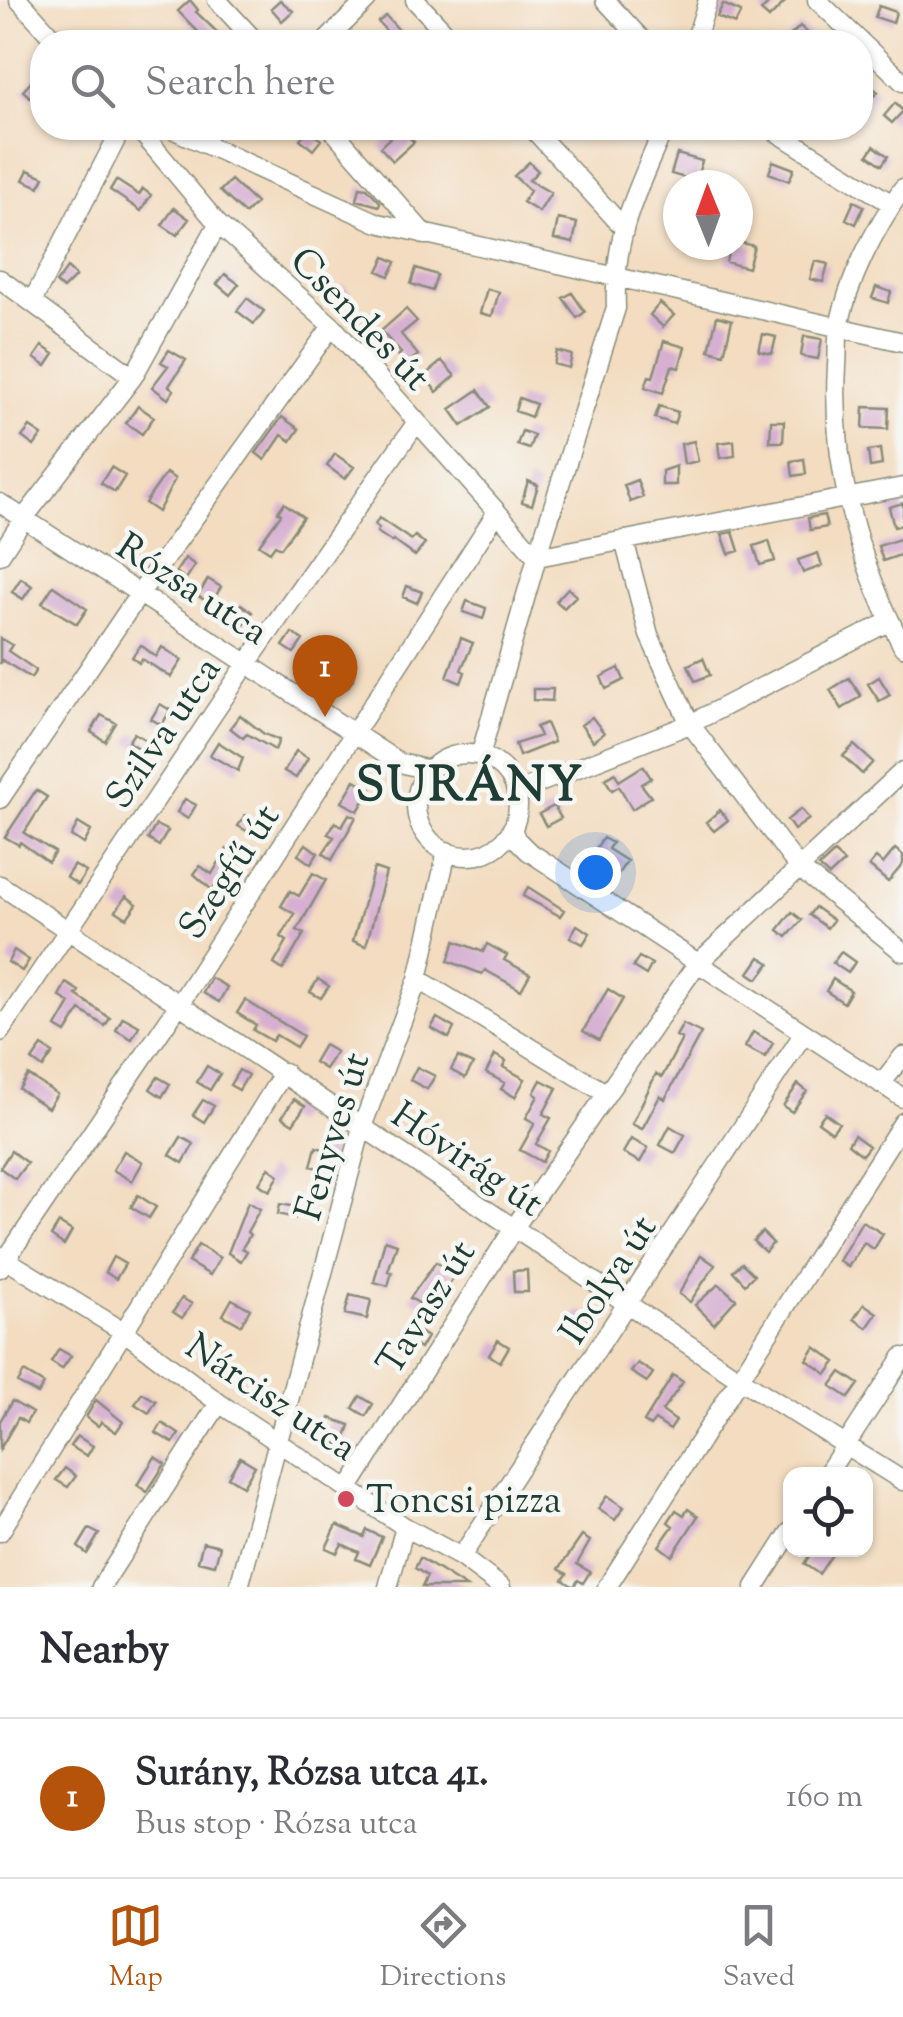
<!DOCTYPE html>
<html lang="en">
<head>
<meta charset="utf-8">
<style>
	:root { --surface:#fff; --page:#f7f7f7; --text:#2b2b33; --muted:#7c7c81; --line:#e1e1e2; --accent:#b45309 }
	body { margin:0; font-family:"Sorts Mill Goudy",serif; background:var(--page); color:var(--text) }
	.controls { position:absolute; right:30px; bottom:30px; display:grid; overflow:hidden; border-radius:20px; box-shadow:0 2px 8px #0004 }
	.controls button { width:90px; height:90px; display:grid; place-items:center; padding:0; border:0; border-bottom:2px solid var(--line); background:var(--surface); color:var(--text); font:50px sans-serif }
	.compass { position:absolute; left:663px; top:170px; width:90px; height:90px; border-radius:50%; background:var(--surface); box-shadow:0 2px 8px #0004; rotate:359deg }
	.you { position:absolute; left:595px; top:872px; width:35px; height:35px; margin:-25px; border:8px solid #fff; border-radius:50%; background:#1a73e8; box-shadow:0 0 0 15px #1a73e833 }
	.badge { display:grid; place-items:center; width:65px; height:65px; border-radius:50%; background:var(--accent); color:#fff; font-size:32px; font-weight:700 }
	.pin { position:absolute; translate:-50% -82px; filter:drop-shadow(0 2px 5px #0008) }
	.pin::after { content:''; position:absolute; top:52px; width:35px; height:30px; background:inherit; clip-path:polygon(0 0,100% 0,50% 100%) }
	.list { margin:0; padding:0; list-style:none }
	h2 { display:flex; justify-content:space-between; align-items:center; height:130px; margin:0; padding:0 40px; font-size:42px }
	h2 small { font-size:32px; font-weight:400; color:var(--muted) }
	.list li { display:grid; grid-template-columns:65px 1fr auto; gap:30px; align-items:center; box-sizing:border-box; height:160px; padding:0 40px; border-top:2px solid var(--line) }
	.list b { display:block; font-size:38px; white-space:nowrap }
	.list p { margin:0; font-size:32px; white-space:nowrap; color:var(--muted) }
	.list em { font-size:32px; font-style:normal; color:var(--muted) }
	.icon { flex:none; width:55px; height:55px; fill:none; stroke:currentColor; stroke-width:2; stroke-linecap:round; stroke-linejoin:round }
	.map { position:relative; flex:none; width:903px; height:1587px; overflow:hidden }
	.search { position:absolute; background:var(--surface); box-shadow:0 2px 8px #0004; left:30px; right:30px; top:30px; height:110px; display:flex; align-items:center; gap:25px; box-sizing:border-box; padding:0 35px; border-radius:40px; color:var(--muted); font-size:38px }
	.sheet { height:290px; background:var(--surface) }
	nav { display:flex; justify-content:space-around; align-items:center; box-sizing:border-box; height:140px; border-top:2px solid var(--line); background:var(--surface); font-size:28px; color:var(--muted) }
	nav a { display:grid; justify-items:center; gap:5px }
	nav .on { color:var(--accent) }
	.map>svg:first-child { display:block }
	.building { fill:#d6afd2 }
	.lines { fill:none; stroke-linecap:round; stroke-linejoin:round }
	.minor-casing { stroke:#898c7a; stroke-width:21 }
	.minor { stroke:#fff; stroke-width:18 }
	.poi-dot { fill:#d1495b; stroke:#f6f6f2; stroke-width:4 }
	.labels { text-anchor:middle; stroke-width:9; stroke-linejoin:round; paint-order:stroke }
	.street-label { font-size:38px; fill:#1f3d34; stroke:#f6f6f2 }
	.poi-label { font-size:38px; fill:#1f3d34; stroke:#f6f6f2; text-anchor:start }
	.district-label { font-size:48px; font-weight:bold; letter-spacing:2.5px; fill:#1f3d34; stroke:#f6f6f2 }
</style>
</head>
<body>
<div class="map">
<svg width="903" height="1587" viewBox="0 0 903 1587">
	<rect width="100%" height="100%" fill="#f6f6f2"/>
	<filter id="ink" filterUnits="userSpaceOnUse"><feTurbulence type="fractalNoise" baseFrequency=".01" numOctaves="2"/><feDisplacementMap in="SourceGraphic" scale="20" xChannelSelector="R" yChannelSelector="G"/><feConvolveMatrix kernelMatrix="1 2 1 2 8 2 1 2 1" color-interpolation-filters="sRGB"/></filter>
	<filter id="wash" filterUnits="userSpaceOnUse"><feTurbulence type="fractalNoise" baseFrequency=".0048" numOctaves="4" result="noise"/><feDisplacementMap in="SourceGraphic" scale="40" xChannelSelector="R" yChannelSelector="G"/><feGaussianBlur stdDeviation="2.25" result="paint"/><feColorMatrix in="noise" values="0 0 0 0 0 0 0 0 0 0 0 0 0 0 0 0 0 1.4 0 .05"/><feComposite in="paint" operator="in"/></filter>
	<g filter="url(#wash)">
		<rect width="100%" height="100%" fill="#f3dcbf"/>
		<g id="blocks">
			<path class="building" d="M190,0L198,10L196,12L218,33L209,42L197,36L199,33L178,11Z
				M280,0L293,11L282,21L271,8Z
				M772,0H787L769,18L761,11Z
				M723,4L741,12L735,24L717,17Z
				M879,6L896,12L893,23L875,17Z
				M386,16L410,42H397L378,22Z
				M800,26L817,42H784Z
				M37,75L42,84L31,98L23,91Z
				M870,85L878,92L860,109V95Z
				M895,103L903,111L892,123L884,116Z
				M400,128L414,142L393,161L380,147Z
				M308,129L321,140L313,150L300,139Z
				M874,146L888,156L882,165L868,155Z
				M677,154L702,161L696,181L671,174Z
				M773,161L794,169L789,181L769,173Z
				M529,162L538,171L529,180L551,193L539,212L523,202L530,191L514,176Z
				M28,170L44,177L39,187L23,180Z
				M116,180L139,195L143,189L151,195L141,211L110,190Z
				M231,180L256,203L245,214L220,191Z
				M360,187L367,188L380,202L379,206L357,200Z
				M854,201L864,206L856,224L846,219Z
				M174,208L189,219L177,235L162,225Z
				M558,219L577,223L573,243L554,239Z
				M738,242L754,246L748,268L726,262L730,245H738Z
				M385,257L396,262L389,276L378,271Z
				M815,261L828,264L823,282L810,279Z
				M67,268L76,276L63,289L56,283Z
				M416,268L437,275L432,291L411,284Z
				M225,274L239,284L230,295L217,284Z
				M343,285L353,296L342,307L332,296Z
				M876,287L891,292L888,303L872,298Z
				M487,289L499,292L492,316L480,313Z
				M572,293L585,312L577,318L563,298Z
				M247,298L264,311L254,324L237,311Z
				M660,303L674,315L663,327L650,315Z
				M406,309L417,321L401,334L418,355L405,366L398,356L401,353L381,331Z
				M717,316L732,320L724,354L709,350Z
				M763,334L776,337L772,354L759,351Z
				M804,336L822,339L818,359L801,356Z
				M664,341L685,347L679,368L672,366L663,393L645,387L649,376L653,377Z
				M42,346L54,354L46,366L34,358Z
				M169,350L186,360L169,386L174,390L168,399L152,387L168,366L161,362Z
				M557,351L572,355L569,368L554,364Z
				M442,361L455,376L437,392L424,376Z
				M478,390L490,407L462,426L450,409Z
				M519,398L536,404L531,417L515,411Z
				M138,406L154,417L142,434L126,423Z
				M659,406L678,412L674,424L655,418Z
				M864,407L889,408L888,429L863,428Z
				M282,417L299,429L291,441L282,435L265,460L256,453Z
				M771,421H784L783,442H770Z
				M30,427L42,435L34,446L22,437Z
				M522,431L534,435L529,449L517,445Z
				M694,441L698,461L684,464L681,444Z
				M734,441L735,456L720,458L718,443Z
				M880,449L882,465L870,467L868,451Z
				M335,454L354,467L345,479L327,466Z
				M804,459L806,474L793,476L791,461Z
				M676,466V485H662V471Z
				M111,467L125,476L115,492L101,483Z
				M166,473L175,479L158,512L145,503Z
				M637,480L643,497L630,502L624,485Z
				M528,481L538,485L532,505L522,502Z
				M284,503L303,517L281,548L275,545L270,552L259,545L281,514L278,512Z
				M903,503V525L894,527L889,507Z
				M824,515L827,527L810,530L808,518Z
				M379,518L411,540L415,536L425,544L415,556L393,540L392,542L377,532L379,528L375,525Z
				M733,532L739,551L729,554L722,534Z
				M903,538V554L883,561L878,546Z
				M769,541L775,561L760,565L754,546Z
				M818,553L822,566L803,573L798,560Z
				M185,558L195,565L186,579L176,572Z
				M21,578L32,586L23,599L12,592Z
				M208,579L221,587L211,604L198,596Z
				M53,586L87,609L77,624L42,603Z
				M407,586L422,592L417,603L403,597Z
				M568,588L576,596L564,608L556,601Z
				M467,601L486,608L483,619L463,612Z
				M241,604L252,612L244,624L232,616Z
				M292,633L303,640L294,653L283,646Z
				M0,638L12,645L8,651L36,670L31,678L2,660L0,664Z
				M461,638L473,643L461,670L465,672L461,683L447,677Z
				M141,645L156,657L162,647L182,660L171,677L142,659L139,663L132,657Z
				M323,651L334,658L330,664L353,679L347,688L313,666Z
				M703,658L710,675L695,681L688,665Z
				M619,668L624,680L606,689L601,677Z
				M879,677L890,695L879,701L868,684Z
				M849,678L861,696L842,709L830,690Z
				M533,689H553L552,701L533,700Z
				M160,704L170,710L162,725L151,719Z
				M101,715L116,723L105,741L91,732Z
				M240,715L264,734L279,740L275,750L247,734L243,738L230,728Z
				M592,717L604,733L593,741L581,725Z
				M546,723L554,742L519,756L515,744L540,736L536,727Z
				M134,733L149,742L143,751L128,742Z
				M218,742L243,758L238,771L210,755Z
				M854,745L873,762L862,774L843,756Z
				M296,751L308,758L296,778L284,771Z
				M643,766L651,778L641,784L651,797L632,809L619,786L612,790L605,779L615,773L619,781Z
				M355,780L371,789L358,811L342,802Z
				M36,790L47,797L24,833L55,852L48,862L20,842L19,845L5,837Z
				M185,799L196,805L188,819L177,812Z
				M554,806L561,818L546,826L539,814Z
				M801,809L809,819L794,830L787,820Z
				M720,810L728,820L714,831L706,822Z
				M349,814L356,817L332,860L323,853L334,837L328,834L335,822L342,826Z
				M245,815L261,824L254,835L238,826Z
				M78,823L91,831L84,844L71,836Z
				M156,825L168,831L159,846L148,839Z
				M603,838L612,843L608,849L627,861L618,874L589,859Z
				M306,844L318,853L311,864L298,855Z
				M227,849L241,857L234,870L228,866L212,890L194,874L200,866L212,874Z
				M895,849L903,855V864L888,882L869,866L876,858L883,864Z
				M834,853L844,862L829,876L819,867Z
				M74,865L86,872L78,885L66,877Z
				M374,868L386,872L366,946L353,941Z
				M313,873L326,880L297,930L304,934L283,970L274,964L287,941L281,937L295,914L281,906L290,891L299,896Z
				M528,887L564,910L560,916L523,896Z
				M126,896L137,904L127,918L116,911Z
				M815,907L833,920L827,928L809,915Z
				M792,912L802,920L787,937L778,930Z
				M577,925L590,933L583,944L570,937Z
				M455,941L483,952L487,944L507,955L504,960L530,974L521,990L485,970L482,974L448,961Z
				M14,950L29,960L22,971L8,962Z
				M841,952L855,962L848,973L833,963Z
				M639,957L652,964L646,975L633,967Z
				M760,957L770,963L758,979L749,973Z
				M211,978L227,987L219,1002L203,993Z
				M318,979L329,986L321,998L310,992Z
				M833,979L851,991L844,1003L826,991Z
				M66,983L79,991L76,995L110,1018L105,1026L80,1010L66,1033L56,1027L70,1003L59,996Z
				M608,989L623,999L599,1040L583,1031Z
				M245,1000L303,1036L296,1047L276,1035L272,1041L253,1030L256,1025L237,1013Z
				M123,1017L139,1026L132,1039L116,1030Z
				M437,1018L454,1028L449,1038L431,1028Z
				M683,1024L701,1033L665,1099L660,1096L642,1129L632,1124L656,1074L662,1077L682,1039L676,1036Z
				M753,1032L773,1043L765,1057L745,1047Z
				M324,1045L336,1052L325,1069L314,1062Z
				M42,1046L53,1053L43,1068L32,1060Z
				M495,1055L506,1061L503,1067L525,1079L515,1097L501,1089L505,1083L486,1073Z
				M458,1057L473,1064L465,1078L451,1070Z
				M207,1066L220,1074L210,1090L197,1082Z
				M417,1067L435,1076L427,1089L410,1080Z
				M239,1070L248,1075L239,1090L230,1085Z
				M28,1075L57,1094L48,1108L19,1089Z
				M158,1077L170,1084L162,1097L150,1089Z
				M541,1080L557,1088L543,1114L551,1118L536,1144L548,1151L542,1162L520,1150L535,1123L526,1118L538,1096L534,1093Z
				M798,1084L807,1091L792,1112L783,1106Z
				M294,1099L305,1106L293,1124L282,1117Z
				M203,1100L214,1106L204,1122L193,1115Z
				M825,1113L839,1123L832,1132L818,1122Z
				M670,1126L685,1135L675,1153L660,1145Z
				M854,1135L869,1146L862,1155L848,1144Z
				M181,1137L194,1144L183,1163L170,1155Z
				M631,1139L648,1148L640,1162L623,1153Z
				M316,1147L334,1152L329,1170L311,1166Z
				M11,1151L27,1163L15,1179L0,1168Z
				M124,1151L143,1162L132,1181L113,1170Z
				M269,1168L279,1175L270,1191L259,1184Z
				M138,1195L156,1207L149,1218L131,1207Z
				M248,1202L260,1209L247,1232L250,1235L242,1248L247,1251L241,1261L228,1253Z
				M280,1204L297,1207L295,1218L278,1214Z
				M862,1221L883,1234L874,1249L864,1243L848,1267L839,1261Z
				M59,1223L72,1231L64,1245L51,1236Z
				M762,1232L773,1243L765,1252L753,1241Z
				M385,1240L397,1244L388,1271L392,1272L388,1286L374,1282Z
				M198,1245L220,1258L210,1275L188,1262Z
				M701,1255L715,1265L690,1302L679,1294Z
				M113,1257L125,1264L116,1279L105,1272Z
				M436,1262L455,1275L447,1287L439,1283L426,1307L410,1298Z
				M742,1263L754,1275L745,1284L733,1271Z
				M527,1270L528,1292H514L513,1271Z
				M719,1284L736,1299L714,1324L695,1305Z
				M350,1295L371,1300L367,1319L345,1314Z
				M182,1298L192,1304L182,1318L173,1312Z
				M232,1299L250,1309L241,1325L223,1315Z
				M864,1304L877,1313L867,1328L854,1319Z
				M580,1310L591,1317L581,1332L570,1325Z
				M413,1328L427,1337L420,1349L406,1340Z
				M498,1340L509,1347L500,1362L489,1355Z
				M815,1347L836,1362L827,1374L807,1360Z
				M59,1349L71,1356L62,1369L51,1362Z
				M638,1363L653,1373L647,1382L631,1372Z
				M24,1372L44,1384L38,1394L18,1383Z
				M841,1372L859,1384L849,1398L831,1386Z
				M673,1375L683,1382L662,1411L676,1421L670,1430L655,1420L650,1426L644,1422Z
				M142,1393L156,1401L149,1413L135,1404Z
				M360,1396L373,1404L366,1416L353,1408Z
				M96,1400L123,1422L116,1432L101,1422L98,1426L86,1417Z
				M12,1401L32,1413L26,1423L18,1418L0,1449V1421Z
				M330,1418L350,1425L343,1446L323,1439Z
				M162,1423L179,1434L173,1443L156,1433Z
				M77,1436L93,1446L87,1456L70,1446Z
				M155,1457L165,1464L147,1492L137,1485Z
				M240,1457L255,1466L243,1486L228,1477Z
				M65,1468L76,1476L68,1487L56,1480Z
				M607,1496L624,1507L615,1520L598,1509Z
				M688,1509L698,1516L672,1556L659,1546L673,1526L668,1522L676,1510L684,1515Z
				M337,1525L364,1537L367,1530L382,1537L370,1565L356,1559L359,1552L342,1544L337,1553L326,1548Z
				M89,1529L99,1534L87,1554L78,1547Z
				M582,1536L590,1541L577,1564L590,1572L583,1583L578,1580L574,1587L563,1580L567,1574L559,1569Z
				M203,1542L220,1546L215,1565L198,1561Z
				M813,1550H835L819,1574L804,1564Z
				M420,1558L466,1587H422L427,1576L415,1568Z"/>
		</g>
	</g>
	<g filter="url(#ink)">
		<use href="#blocks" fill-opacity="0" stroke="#898c7a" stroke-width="2.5"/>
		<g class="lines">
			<defs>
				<path id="minor" d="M19,0L57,42
					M217,0L256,42
					M415,0L454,42
					M605,0L644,42
					M817,0L903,82
					M325,42L367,0
					M695,42L708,0
					M138,128L218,224L332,326L537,557L903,487
					M170,128L378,223L903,342
					M331,128L425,235
					M532,128L622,226
					M770,128L892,204
					M903,188C875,228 848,280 839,327C837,340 838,353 837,366C831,467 857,558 903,647
					M0,279L133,377
					M32,302L122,128
					M0,503L400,763L429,770
					M624,540L649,635L690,724L799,868L903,952
					M0,555L24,518L133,377L218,224
					M416 805a51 51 0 1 1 102 0a51 51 0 1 1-102 0Z
					M480,756L537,557L616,308C613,233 636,194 664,128
					M516,792L690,724L890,621
					M0,799L140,593L332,326
					M512,828L516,839L528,851L903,1098
					M0,885L740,1379L903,1481
					M418,979L607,1094
					M0,1032L248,662L417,422
					M881,1084L903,1056
					M0,1256L126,1333L219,1403L405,1527L461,1557L501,1587
					M0,1268L180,1003L497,512
					M827,1474L903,1357
					M349,1488L514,1228L696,965L903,771
					M0,1532L284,1072
					M461,1557L804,1033
					M101,1587L219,1403
					M239,1587L362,1127L418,979L447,851
					M388,1587L405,1527
					M607,1587L903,1122
					M755,1587L790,1532"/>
			</defs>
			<use href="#minor" class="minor-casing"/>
			<use href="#minor" class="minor"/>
		</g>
	</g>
	<circle class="poi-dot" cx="346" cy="1499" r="10"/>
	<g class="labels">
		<g class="street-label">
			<text transform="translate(361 318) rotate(46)" y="13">Csendes út</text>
			<text transform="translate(193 588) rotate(33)" y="13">Rózsa utca</text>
			<text transform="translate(162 732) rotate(-56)" y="13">Szilva utca</text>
			<text transform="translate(228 871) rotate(-57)" y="13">Szegfű út</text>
			<text transform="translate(331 1136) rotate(-73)" y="13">Fenyves út</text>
			<text transform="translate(468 1158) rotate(34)" y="13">Hóvirág út</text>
			<text transform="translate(607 1279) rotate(-57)" y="13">Ibolya út</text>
			<text transform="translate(425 1307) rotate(-58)" y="13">Tavasz út</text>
			<text transform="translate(272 1396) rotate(34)" y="13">Nárcisz utca</text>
		</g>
		<g class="poi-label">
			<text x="366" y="1512">Toncsi pizza</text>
		</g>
		<g class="district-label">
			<text x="470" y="800">SURÁNY</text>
		</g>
	</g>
</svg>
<div class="controls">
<button><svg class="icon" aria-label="locate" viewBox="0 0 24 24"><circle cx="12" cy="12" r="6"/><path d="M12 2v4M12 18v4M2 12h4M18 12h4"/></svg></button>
</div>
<svg class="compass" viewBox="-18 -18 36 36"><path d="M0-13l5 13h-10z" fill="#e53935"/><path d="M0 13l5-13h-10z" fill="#7c7c81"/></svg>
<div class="you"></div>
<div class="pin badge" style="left:325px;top:717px">1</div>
<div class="search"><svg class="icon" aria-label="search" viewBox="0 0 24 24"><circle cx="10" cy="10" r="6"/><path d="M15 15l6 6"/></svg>Search here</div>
</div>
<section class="sheet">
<h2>Nearby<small></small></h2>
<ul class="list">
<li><span class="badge">1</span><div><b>Surány, Rózsa utca 41.</b><p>Bus stop · Rózsa utca</p></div><em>160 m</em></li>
</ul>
</section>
<nav>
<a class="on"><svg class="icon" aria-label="map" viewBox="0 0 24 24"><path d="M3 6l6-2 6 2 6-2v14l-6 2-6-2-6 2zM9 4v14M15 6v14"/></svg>Map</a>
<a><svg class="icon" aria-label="directions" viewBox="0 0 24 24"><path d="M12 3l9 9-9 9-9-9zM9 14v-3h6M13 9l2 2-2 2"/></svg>Directions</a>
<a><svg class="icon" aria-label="saved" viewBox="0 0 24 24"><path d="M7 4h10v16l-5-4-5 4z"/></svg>Saved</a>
</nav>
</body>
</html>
